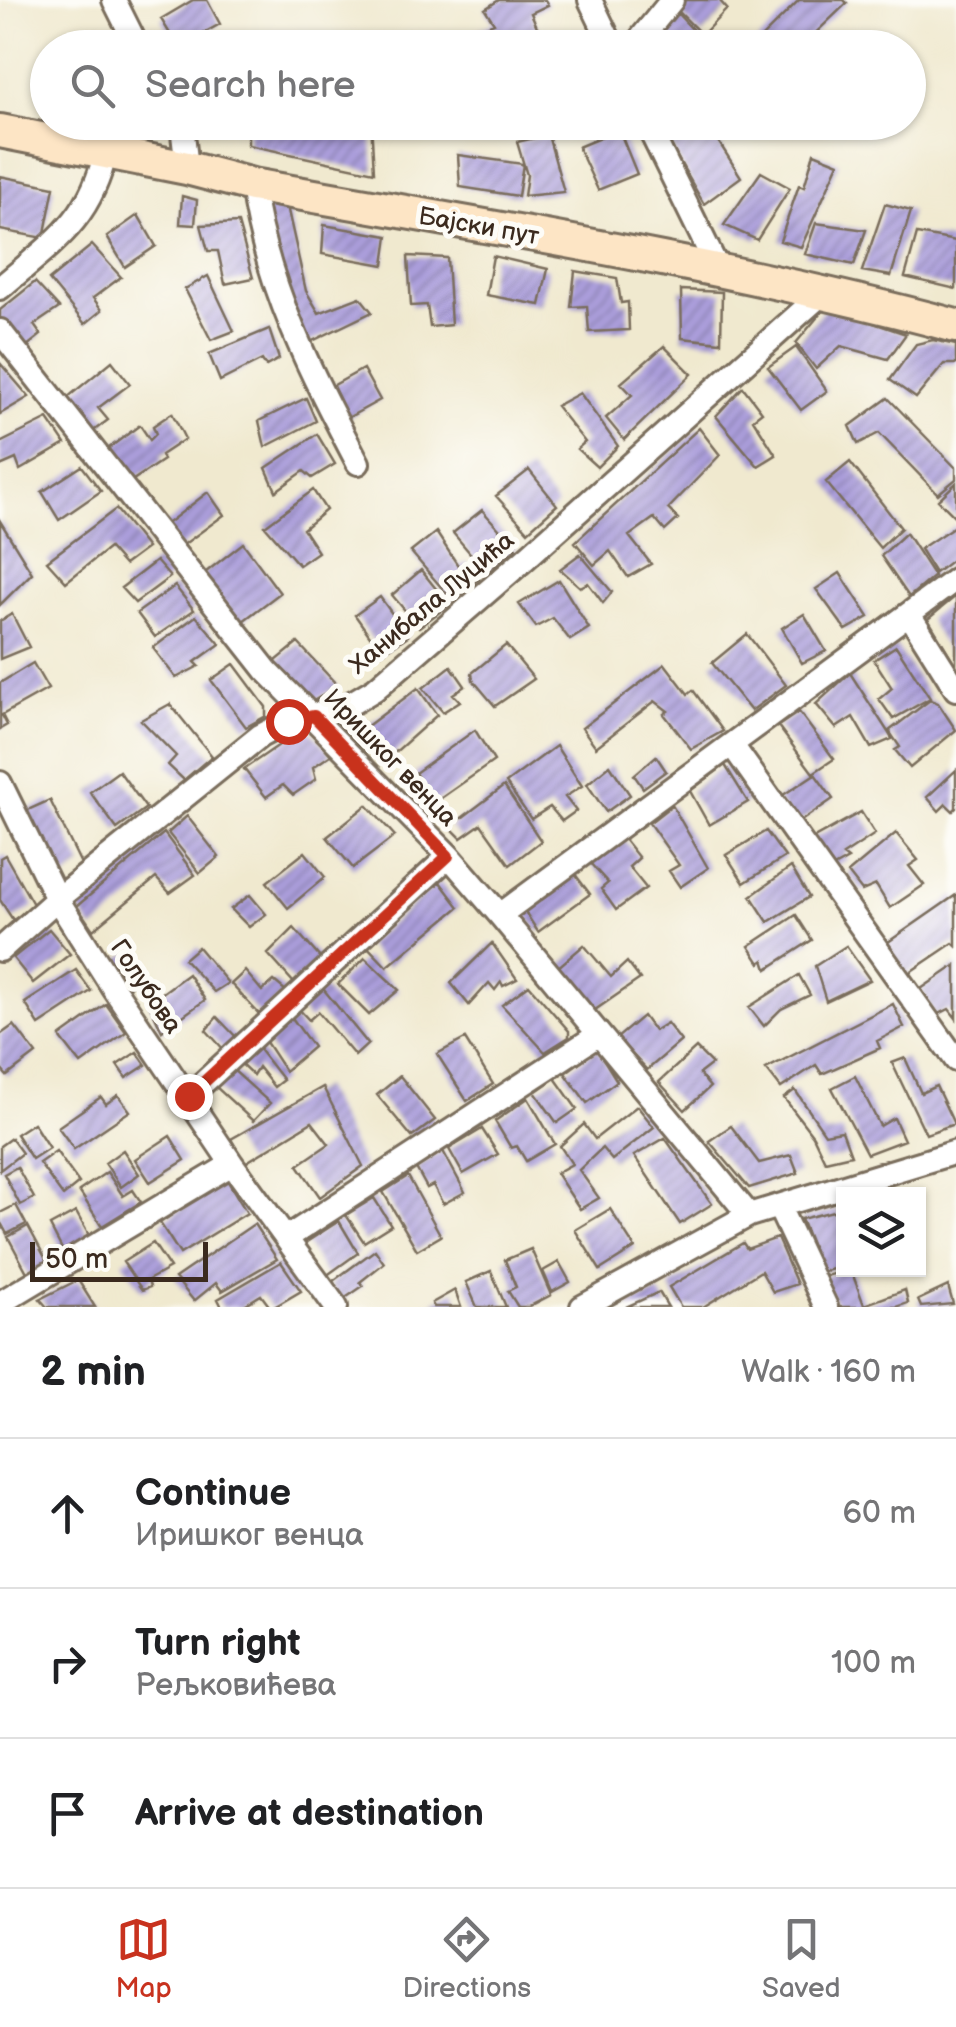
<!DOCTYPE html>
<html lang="en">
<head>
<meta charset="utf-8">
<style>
	:root { --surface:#fff; --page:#f2f2f2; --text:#202124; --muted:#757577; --line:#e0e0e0; --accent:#c8321e }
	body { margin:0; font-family:"Balsamiq Sans",sans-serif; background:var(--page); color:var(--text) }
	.controls { position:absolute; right:30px; bottom:30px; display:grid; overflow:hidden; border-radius:0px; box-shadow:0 2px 8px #0004 }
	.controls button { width:90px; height:90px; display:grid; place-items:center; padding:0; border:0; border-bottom:2px solid var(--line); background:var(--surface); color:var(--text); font:50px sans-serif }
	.scale { position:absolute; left:30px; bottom:25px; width:178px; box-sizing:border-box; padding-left:10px; border:5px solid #3b2a1e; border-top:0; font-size:28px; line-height:35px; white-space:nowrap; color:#3b2a1e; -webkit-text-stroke:8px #fdfcf7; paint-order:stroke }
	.stop { position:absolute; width:30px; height:30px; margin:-22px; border:8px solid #c8321e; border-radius:50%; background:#fff }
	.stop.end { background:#c8321e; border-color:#fff; box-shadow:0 2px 10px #0008 }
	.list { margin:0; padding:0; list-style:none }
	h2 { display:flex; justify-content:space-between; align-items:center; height:130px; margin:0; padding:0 40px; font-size:42px }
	h2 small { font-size:32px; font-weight:400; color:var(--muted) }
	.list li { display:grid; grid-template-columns:65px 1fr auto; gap:30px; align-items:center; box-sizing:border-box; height:150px; padding:0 40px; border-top:2px solid var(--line) }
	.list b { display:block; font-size:38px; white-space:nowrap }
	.list p { margin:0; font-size:32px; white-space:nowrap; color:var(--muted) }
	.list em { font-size:32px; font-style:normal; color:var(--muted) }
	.icon { flex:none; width:55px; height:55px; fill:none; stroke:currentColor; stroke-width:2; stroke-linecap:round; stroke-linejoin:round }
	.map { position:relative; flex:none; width:956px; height:1307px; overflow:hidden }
	.search { position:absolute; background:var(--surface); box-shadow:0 2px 8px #0004; left:30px; right:30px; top:30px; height:110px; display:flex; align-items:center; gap:25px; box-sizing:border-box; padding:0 35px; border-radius:55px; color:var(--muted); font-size:38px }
	.sheet { height:580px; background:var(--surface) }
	nav { display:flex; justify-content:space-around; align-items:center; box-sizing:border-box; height:140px; border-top:2px solid var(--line); background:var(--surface); font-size:28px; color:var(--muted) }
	nav a { display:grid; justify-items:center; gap:5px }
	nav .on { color:var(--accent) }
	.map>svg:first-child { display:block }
	.building { fill:url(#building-hatch) }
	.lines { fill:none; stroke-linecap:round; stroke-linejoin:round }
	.street-casing { stroke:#7a6d5c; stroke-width:28 }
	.secondary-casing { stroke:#7a6d5c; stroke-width:38 }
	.street { stroke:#fff; stroke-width:22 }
	.secondary { stroke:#fde5c5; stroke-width:32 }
	.route { stroke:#c8321e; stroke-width:12 }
	.labels { text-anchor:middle; stroke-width:10; stroke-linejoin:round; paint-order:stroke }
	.street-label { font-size:25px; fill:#3b2a1e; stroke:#fdfcf7 }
</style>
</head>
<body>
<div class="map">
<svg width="956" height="1307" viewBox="0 0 956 1307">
	<defs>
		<pattern id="building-hatch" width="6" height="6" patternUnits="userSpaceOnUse" patternTransform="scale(2.5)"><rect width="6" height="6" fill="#ab9edb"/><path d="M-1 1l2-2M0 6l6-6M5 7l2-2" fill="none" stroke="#8c81b1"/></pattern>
	</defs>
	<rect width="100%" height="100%" fill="#fdfcf7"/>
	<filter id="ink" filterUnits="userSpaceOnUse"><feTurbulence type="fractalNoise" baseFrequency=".01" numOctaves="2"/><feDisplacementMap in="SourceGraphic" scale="20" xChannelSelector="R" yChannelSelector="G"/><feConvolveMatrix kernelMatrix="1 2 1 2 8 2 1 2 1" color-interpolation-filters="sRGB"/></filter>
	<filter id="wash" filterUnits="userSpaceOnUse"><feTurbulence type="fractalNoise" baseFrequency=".0048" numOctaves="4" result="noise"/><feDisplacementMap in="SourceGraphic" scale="40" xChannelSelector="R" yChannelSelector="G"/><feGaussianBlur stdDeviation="2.25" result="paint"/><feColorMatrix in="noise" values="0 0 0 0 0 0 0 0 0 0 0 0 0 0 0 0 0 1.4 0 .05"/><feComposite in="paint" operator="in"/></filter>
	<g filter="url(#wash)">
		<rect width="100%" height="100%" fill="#f0e9cf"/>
		<g id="blocks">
			<path class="building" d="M193,0H207L220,24L178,47L161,19Z
				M499,0H545L548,5L531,13L541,36L514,48H484L475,31L494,23L485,9Z
				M681,0H719L727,9L702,35L675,8Z
				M799,0H844L847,3L800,48H751Z
				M673,9L710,48H644Z
				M248,122H292L340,132L339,122H371L374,172L248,145Z
				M674,122H706L741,177L704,204L664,134Z
				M619,130L637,174L598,190L578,147Z
				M548,135L564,192L524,196L527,175L517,142Z
				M814,153L839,163L801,247L780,241L799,185L804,187Z
				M458,155L523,164L518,196L460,187Z
				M761,172L790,188L757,240L724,225Z
				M0,176L54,187L44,238L0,230Z
				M182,196L197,200L195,225L180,224Z
				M259,204L287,206L306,291L319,313L360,297L372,312L302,346Z
				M885,204L911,211L891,276L862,271Z
				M138,215L156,246L125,267L107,237Z
				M238,223L253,278L225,284L218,251H208L201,225Z
				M816,223L866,230L854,265L805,254Z
				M324,225L388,236L384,265L322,254Z
				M917,234L956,241V289L905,277Z
				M92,245L121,277L93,298L102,310L85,324L49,280Z
				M408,256L447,258L451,325L430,327L427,305L411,306Z
				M493,256L548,269L540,305L486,295Z
				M575,271L617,278L621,303L628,302L629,330L589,332L587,306L571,307Z
				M208,276L234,331L211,340L185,289Z
				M35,282L59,308L34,325L41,335L22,350L0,324V310Z
				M681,290L722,292L721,342L682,338Z
				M826,307L906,334L888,359L841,346L816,369L796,343Z
				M269,329L279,359L266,366L262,360L220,381L209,354Z
				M933,340L956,345V364H944L916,398L890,380L916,344Z
				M664,346L692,374L624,440L606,418L632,395L621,383Z
				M796,347L827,391L801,410L768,367Z
				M112,361L130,384L98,408L108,420L92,432L62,402Z
				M0,363L29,397L0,414Z
				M363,369L380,400L342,421L327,389Z
				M743,387L762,412L753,419L776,455L758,466L716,416Z
				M580,393L618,446L597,467L577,449L585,442L556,406Z
				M306,398L316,421L265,447L259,421Z
				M888,398L956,468V479L938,494L879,433L858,444L850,426Z
				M172,413L185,439L161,455L163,460L130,482L105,451L140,425L150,440L156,434L153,426Z
				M48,419L65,444L20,470L16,459L0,466V443Z
				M699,428L720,455L668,509L678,519L665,531L654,518L629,536L651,564L628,577L610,551L594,565L575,542Z
				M317,434L335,464L312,478L304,471L276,491L266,468Z
				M850,462L901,528L880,548L826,482Z
				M82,466L101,491L59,520L42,492Z
				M529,470L557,505L528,531L496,496Z
				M956,483V518L938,500Z
				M313,490L326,510L303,529L318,552L299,565L265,526Z
				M208,492L224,515L179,548L164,526Z
				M116,509L147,548L124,565L109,548L66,582L47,561Z
				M482,510L516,548L487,573L453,533Z
				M0,521L32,573L0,605Z
				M956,525V557L935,573L920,549Z
				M436,532L459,567L467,562L479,579L453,601L411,552Z
				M906,533L934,576L909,597L881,556Z
				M243,543L280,593L239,624L201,576Z
				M580,554L612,592L603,603L588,583L580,587L560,569Z
				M156,561L170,577L135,603L121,588Z
				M421,570L449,605L419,627L392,595Z
				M840,573L869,617L846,630L816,589Z
				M559,580L589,628L570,640L553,618L536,627L519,604Z
				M175,586L194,610L155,637L137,613Z
				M956,596V666L928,619Z
				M380,597L408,636L382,653L355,615Z
				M12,614L29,647L0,659V621Z
				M804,614L826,651L802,663L782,628Z
				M196,616L220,644L195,662L199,666L176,678L153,648Z
				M747,634L786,685L751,711L712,663Z
				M298,643L338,686L310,703L271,665Z
				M506,645L534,679L495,706L473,680L472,673Z
				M896,646L930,698L893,719L879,699L892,688L874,660Z
				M33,663L48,689L2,715L7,725L0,729V683Z
				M234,664L266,707V716L246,727L211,680Z
				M665,664L688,694L693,690L723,731L691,749L664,714L668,711L655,701L596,747L582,728Z
				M451,666L465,686L453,694L460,701L443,712L423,688Z
				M850,673L888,732L892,739L871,748L853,717L836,728L816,704Z
				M418,688L437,715L391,756L366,727Z
				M930,700L938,703L956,730L910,768L895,750L900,747L889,731Z
				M170,704L212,756L184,780L168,765L176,756L141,720Z
				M799,712L834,759L813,773L778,726Z
				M307,726L331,755L313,767L316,779L293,795L283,785L266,797L244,769Z
				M475,730L494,761L434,803L415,773Z
				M556,746L582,786L565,797L576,811L562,821L550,807L531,819L506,783Z
				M656,756L666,771L643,788L634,775Z
				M610,765L630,795L606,812L587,784Z
				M725,765L748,802L709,825L690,791Z
				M956,770V808L953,811L946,804L939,811L927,797Z
				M119,771L146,808L117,829L90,792Z
				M815,774L833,799L795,825L777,799Z
				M504,786L541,841L510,865L481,824L461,838L450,827Z
				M50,800L82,866L58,883L21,813Z
				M367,805L395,836L353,868L327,837Z
				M672,805L708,868L680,887L669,871L679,865L649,823Z
				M861,812L875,834L843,855L848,859L828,870L807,842Z
				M187,816L219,857L200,873L168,833Z
				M766,831L785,857L744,883L726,855Z
				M164,833L195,875L170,893L156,878L93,930L77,906Z
				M896,833L918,860L909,866L924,885L890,908L876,885L862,891L848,873Z
				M623,838L639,858L629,867L646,888L616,910L601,889L608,883L590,863Z
				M305,852L325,877L288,908L267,882Z
				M5,855L34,906L13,920L0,900V858Z
				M791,867L809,897L768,922L751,896Z
				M571,869L590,894L538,932L522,907Z
				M440,882L459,907L387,967L366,945Z
				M250,895L266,914L249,927L231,909Z
				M956,895V946L953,943L904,976L881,947Z
				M796,915L812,940L767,969L764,960L760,963L749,946Z
				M294,928L321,959L294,983L268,954Z
				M49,929L70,954L33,983L13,958Z
				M492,943L517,979L503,986L501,982L495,990L489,983L469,1005L451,983Z
				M584,945L611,977L627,962L640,979L592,1012L556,969Z
				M846,946L870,980L826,1001L815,966Z
				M198,947L228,983L214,992L184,959Z
				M128,953L142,979L129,987L114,962Z
				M365,958L399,990L369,1015L338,984Z
				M956,965V1018L949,1009L935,1016L921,989Z
				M76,970L91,991L39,1025L25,1003Z
				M245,971L262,991L274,981L286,991L261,1016L231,984Z
				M188,974L205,1000L162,1031L149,1003Z
				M799,975L810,995L781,1009L764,1026L749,1007Z
				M320,985L368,1044L355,1056L318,1012L309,1020L297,1007Z
				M529,985L569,1031V1037L545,1052L502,1005Z
				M106,1004L126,1032L81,1064L60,1037Z
				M893,1004L904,1027L877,1041L880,1048L822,1074L816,1065L781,1088L766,1069Z
				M290,1015L313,1047L285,1071L264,1039Z
				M643,1016L654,1031L667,1023L681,1041L647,1070L617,1038Z
				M217,1017L238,1039L226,1052L206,1030Z
				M14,1025L36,1054L7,1076L0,1068V1035Z
				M465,1039L493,1084L467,1101L437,1054Z
				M254,1043L283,1080L274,1087L258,1067L253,1075L238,1061Z
				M696,1048L712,1064L699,1074L710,1087L685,1110L659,1082Z
				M597,1049L617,1081L587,1103L565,1073Z
				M137,1052L146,1065L126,1078L117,1065Z
				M905,1058L921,1093L936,1086L954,1124L926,1134L892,1063Z
				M232,1069L270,1103L253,1121L216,1087Z
				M400,1076L435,1120L412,1137L377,1095Z
				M855,1076L880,1126L894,1118L904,1140L867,1154L832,1088Z
				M555,1078L577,1109L557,1123L535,1092Z
				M323,1087L363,1166L320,1197L298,1165L329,1144L312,1122L245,1163L231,1139Z
				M795,1090L825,1134L842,1131L851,1155L825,1161L813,1136L784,1098Z
				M118,1095L130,1111L74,1149L58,1127L101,1097L106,1104Z
				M528,1098L555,1144L526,1161L517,1146L511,1148L495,1121Z
				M637,1106L654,1127L612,1160L602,1148L579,1170L599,1198L580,1209L556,1173L572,1164L560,1146L584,1124L595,1139Z
				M33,1123L49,1148L32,1159L16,1134Z
				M731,1126L759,1163L791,1155L798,1173L749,1188L709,1141Z
				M482,1129L498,1154L463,1174L449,1149Z
				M170,1136L185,1160L150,1182L135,1159Z
				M11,1138L22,1153L0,1170V1146Z
				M665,1138L712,1204L680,1224L634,1156Z
				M123,1150L139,1174L121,1187L105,1163Z
				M56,1151L79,1183L63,1196L39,1163Z
				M443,1151L465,1192L443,1204L433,1185L427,1188L416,1168Z
				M17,1167L34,1198L20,1205L4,1174Z
				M107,1172L123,1196L133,1190L141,1202L102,1226L79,1191Z
				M408,1176L441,1236L417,1250L383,1192Z
				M226,1178L247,1213L180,1254L160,1223Z
				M374,1198L391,1225L364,1242L346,1215Z
				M16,1205L26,1224L7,1234L0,1221V1213Z
				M610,1209L635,1248L600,1270L575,1230Z
				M837,1210L844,1232V1266L822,1272L801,1219Z
				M76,1212L91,1239L64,1253L50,1226Z
				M339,1221L358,1253L326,1276L305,1243Z
				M254,1224L277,1259L222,1291L216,1283L194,1301L175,1278Z
				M28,1226L49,1265L29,1276L8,1237Z
				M777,1238L797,1284L773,1292L761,1271L703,1307H681L669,1287L743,1243L747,1249Z
				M153,1243L170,1268L148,1280L150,1287L142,1290L123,1262Z
				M531,1249L551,1295L528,1307H518L508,1291L516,1287L505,1260Z
				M375,1250L384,1263L360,1282L363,1286L341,1301L329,1284Z
				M281,1262L301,1291L274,1307H270L261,1295L241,1307H222L218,1299Z
				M559,1262L570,1282L552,1292L543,1271Z
				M848,1270H851L864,1305L905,1290L908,1303L896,1307H838L822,1277Z
				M491,1271L506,1307H477L466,1282Z
				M78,1280L95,1307H47L40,1299Z
				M948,1286L953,1304L921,1307L918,1300Z
				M455,1290L461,1307H434L432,1303Z
				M659,1292L668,1307H626Z"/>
		</g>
	</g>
	<g filter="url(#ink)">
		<use href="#blocks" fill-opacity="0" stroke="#7a6d5c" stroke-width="2.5"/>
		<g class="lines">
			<defs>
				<path id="street" d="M114,0L138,48
					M590,0L613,48
					M633,48L672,0
					M177,122L183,134L187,168
					M646,122L717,267
					M252,185C266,287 311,373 358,463
					M0,288C52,243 90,222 106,151
					M0,331L267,671L449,856L500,915L749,1215
					M909,614L956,689
					M732,745L956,1060
					M0,783L57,899L114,989L232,1164L336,1307
					M500,915L956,579
					M0,950L57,899L260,736L289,721L345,707L375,689L525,559L825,291
					M189,1096L449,856
					M779,1207L826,1307
					M288,1237L598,1035
					M0,1303L232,1164
					M582,1307L749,1215L956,1152"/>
				<path id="secondary" d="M0,131L187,168L252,185C488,227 724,264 956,326"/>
			</defs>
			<use href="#street" class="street-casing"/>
			<use href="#secondary" class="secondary-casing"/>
			<use href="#street" class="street"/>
			<use href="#secondary" class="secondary"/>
		</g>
	</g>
	<g class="lines" filter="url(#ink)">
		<path class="route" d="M189,1096L448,856L314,716L288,721"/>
	</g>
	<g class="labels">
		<g class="street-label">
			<text transform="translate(479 225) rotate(10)" y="9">Бајски пут</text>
			<text transform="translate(431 602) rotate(-40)" y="9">Ханибала Луцића</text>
			<text transform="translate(391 757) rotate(46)" y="9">Иришког венца</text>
			<text transform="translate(147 986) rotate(56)" y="9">Голубова</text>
		</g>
	</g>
</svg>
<div class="controls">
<button><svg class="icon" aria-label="layers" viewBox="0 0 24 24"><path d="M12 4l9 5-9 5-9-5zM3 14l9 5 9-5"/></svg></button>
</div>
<div class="scale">50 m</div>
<div class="stop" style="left:288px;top:721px"></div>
<div class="stop end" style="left:189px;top:1096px"></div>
<div class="search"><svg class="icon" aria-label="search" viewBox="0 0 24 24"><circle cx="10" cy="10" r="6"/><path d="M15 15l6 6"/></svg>Search here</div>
</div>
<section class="sheet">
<h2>2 min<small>Walk · 160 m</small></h2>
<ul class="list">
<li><svg class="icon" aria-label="ahead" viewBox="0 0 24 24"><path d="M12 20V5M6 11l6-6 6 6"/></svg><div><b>Continue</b><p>Иришког венца</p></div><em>60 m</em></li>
<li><svg class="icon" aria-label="right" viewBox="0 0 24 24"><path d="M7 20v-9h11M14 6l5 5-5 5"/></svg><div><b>Turn right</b><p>Рељковићева</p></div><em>100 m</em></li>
<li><svg class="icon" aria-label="arrive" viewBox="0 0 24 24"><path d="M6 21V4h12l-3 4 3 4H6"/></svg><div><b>Arrive at destination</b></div></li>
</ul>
</section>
<nav>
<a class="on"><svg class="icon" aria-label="map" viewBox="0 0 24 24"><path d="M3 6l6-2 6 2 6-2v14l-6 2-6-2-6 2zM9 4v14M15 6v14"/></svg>Map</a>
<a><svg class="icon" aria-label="directions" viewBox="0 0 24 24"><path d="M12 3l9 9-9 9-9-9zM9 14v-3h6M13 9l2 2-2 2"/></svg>Directions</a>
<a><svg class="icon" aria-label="saved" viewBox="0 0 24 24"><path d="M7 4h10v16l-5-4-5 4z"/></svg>Saved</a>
</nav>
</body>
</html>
